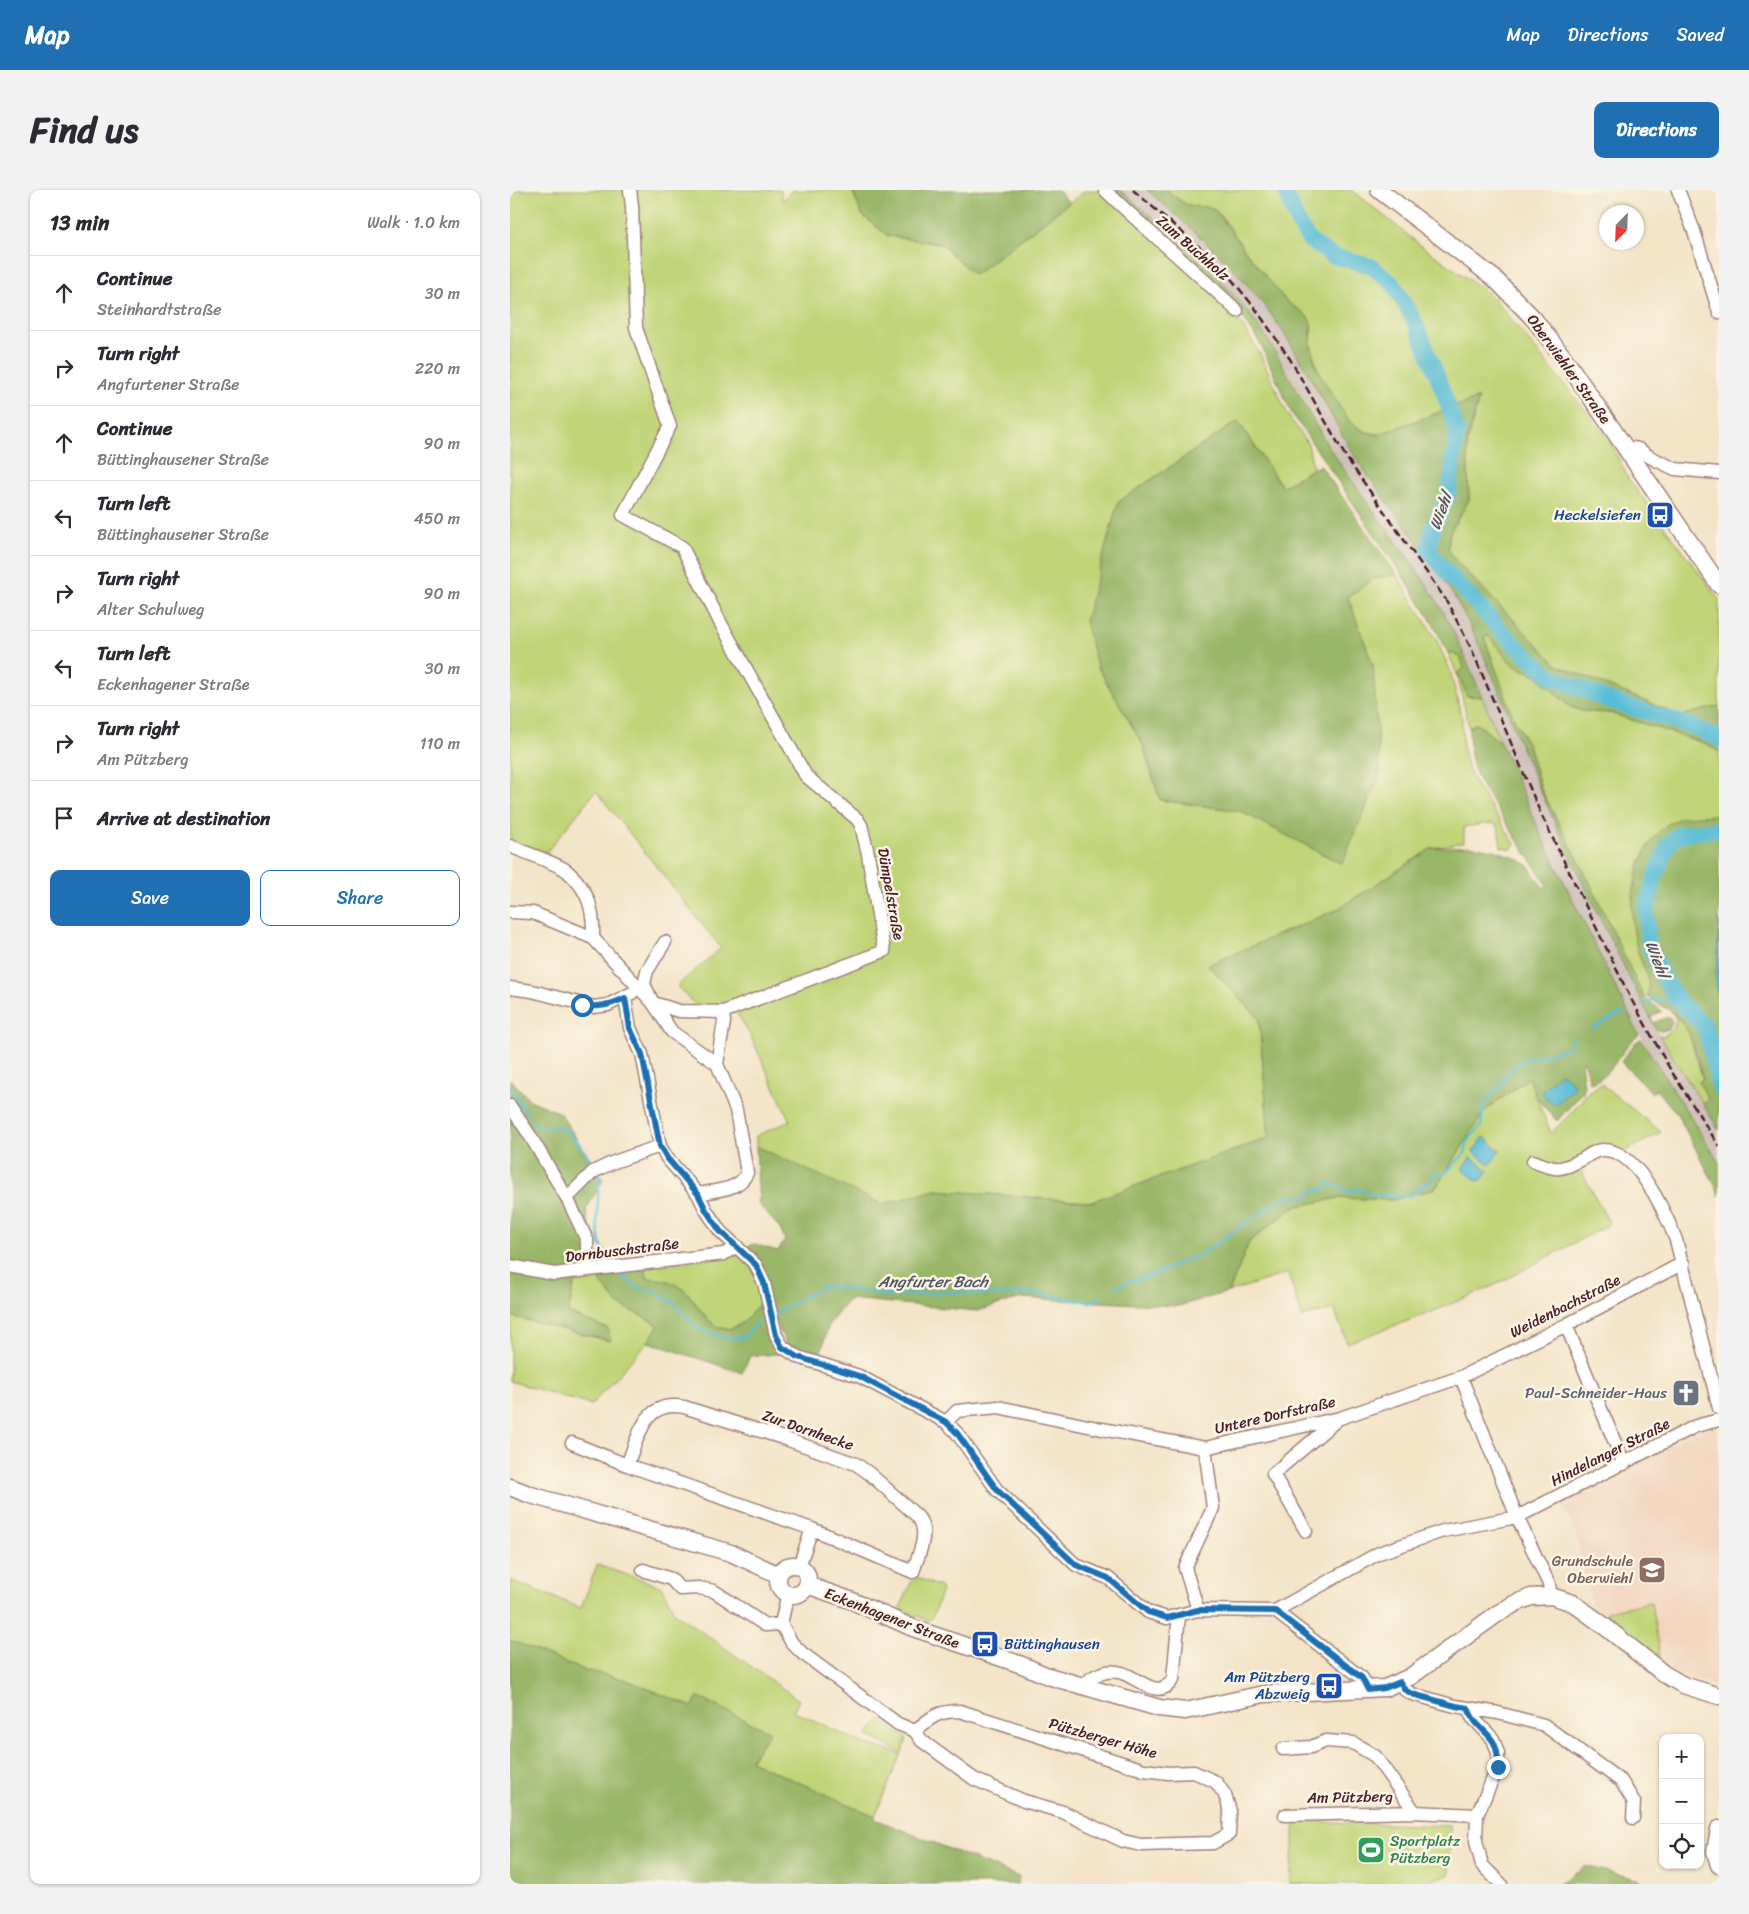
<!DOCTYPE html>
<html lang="en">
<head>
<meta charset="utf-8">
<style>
	:root { --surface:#fff; --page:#f2f2f3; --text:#2b2b33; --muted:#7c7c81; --line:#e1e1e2; --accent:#1f6fb2 }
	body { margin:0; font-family:Sriracha,sans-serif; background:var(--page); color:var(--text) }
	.controls { position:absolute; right:15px; bottom:15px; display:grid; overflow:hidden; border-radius:10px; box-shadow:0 1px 4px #0004 }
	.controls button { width:45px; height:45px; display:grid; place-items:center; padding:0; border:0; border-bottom:1px solid var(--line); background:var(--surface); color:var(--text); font:25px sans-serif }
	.compass { position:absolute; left:1089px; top:15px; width:45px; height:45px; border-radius:50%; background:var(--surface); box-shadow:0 1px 4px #0004; rotate:203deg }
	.stop { position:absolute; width:15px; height:15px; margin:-11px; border:4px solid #1f6fb2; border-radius:50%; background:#fff }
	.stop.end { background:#1f6fb2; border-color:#fff; box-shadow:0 1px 5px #0008 }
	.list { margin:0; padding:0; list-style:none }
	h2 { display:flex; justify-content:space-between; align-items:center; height:65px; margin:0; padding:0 20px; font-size:21px }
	h2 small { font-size:16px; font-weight:400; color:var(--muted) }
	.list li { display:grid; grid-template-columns:32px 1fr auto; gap:15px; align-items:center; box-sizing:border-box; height:75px; padding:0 20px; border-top:1px solid var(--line) }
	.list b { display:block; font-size:19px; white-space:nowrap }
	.list p { margin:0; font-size:16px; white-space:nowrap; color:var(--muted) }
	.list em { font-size:16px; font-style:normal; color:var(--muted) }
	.actions { display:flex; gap:10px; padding:15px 20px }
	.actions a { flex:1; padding:11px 0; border:1px solid var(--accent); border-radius:10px; text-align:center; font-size:18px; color:var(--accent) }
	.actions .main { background:var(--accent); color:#fff }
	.icon { flex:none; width:28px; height:28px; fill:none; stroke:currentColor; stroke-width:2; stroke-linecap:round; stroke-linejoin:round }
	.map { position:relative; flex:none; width:1209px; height:1694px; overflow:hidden; border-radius:10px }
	header { display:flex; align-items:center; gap:30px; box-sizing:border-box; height:70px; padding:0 25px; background:var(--accent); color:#fff }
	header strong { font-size:24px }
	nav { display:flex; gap:28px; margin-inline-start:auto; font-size:18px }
	.intro { display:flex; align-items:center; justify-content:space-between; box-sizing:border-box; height:120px; padding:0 30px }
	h1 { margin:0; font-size:35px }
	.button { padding:12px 22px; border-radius:10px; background:var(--accent); color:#fff; font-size:18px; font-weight:700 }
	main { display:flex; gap:30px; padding:0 30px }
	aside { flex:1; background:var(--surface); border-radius:10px; box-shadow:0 1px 4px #0004 }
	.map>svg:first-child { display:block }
	.built { fill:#f2d5be }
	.industrial { fill:#cfc1ba }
	.green { fill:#c0d477; stroke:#857a51 }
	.forest { fill:#98b668; stroke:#716a4a }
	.water { fill:#58bcd6; stroke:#516e80 }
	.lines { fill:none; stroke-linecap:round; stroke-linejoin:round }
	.stream { stroke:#58bcd6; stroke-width:2.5 }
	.river { stroke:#58bcd6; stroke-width:16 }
	.minor-casing { stroke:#9e827a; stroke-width:15 }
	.major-casing { stroke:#9e827a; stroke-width:19 }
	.minor { stroke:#fff; stroke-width:12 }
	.major { stroke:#fff; stroke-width:16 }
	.rail { stroke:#4a1f2b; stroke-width:2.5; stroke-dasharray:8 4; stroke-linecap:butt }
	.route { stroke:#1f6fb2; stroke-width:6 }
	.labels { text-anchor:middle; stroke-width:5; stroke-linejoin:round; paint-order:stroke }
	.street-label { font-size:15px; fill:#4a1f2b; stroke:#fcf5e5 }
	.transit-label { font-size:15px; fill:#164399; stroke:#fcf5e5; text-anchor:end }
	.worship-label { font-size:15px; fill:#5b616d; stroke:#fcf5e5; text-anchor:end }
	.education-label { font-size:15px; fill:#785e54; stroke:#fcf5e5; text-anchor:end }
	.leisure-label { font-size:15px; fill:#27864d; stroke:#fcf5e5; text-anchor:start }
	.water-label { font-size:16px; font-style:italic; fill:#4f5667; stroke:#fcf5e5 }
</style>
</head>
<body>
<header>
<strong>Map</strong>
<nav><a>Map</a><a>Directions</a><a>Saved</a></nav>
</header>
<div class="intro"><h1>Find us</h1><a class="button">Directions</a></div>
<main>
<aside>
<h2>13 min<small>Walk · 1.0 km</small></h2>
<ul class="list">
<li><svg class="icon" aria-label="ahead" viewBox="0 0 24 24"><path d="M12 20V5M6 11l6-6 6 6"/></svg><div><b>Continue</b><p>Steinhardtstraße</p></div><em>30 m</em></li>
<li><svg class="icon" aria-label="right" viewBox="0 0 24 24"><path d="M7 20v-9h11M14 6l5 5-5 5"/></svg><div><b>Turn right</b><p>Angfurtener Straße</p></div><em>220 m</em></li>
<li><svg class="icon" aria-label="ahead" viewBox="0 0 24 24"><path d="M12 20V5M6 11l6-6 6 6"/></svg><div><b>Continue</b><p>Büttinghausener Straße</p></div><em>90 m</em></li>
<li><svg class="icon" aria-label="left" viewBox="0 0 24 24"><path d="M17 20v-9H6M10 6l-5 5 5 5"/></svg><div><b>Turn left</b><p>Büttinghausener Straße</p></div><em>450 m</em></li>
<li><svg class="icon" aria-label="right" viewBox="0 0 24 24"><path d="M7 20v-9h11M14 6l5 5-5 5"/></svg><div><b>Turn right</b><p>Alter Schulweg</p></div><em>90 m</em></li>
<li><svg class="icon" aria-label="left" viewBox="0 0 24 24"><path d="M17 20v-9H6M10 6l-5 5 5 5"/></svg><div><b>Turn left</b><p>Eckenhagener Straße</p></div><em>30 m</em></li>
<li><svg class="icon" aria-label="right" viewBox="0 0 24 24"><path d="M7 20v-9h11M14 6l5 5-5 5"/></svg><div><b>Turn right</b><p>Am Pützberg</p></div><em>110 m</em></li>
<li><svg class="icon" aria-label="arrive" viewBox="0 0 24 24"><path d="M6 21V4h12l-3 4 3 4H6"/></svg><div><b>Arrive at destination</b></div></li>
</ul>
<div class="actions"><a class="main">Save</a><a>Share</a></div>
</aside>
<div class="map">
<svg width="1209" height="1694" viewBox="0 0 1209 1694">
	<rect width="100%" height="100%" fill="#fcf5e5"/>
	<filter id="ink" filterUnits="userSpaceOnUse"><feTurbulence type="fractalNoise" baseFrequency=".02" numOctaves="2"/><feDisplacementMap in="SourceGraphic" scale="10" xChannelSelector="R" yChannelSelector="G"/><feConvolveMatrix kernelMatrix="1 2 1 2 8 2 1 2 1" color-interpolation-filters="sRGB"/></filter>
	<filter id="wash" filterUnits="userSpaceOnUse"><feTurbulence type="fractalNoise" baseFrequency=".0096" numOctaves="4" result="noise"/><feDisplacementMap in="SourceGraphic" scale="20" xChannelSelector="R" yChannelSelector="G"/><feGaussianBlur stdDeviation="1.12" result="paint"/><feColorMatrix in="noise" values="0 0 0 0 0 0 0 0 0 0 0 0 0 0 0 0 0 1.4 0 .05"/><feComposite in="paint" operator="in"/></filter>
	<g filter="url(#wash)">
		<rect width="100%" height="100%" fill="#f3e4c8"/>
		<path class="built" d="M1195,1237H1203L1209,1242V1497L1166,1483L1083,1420L1065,1341L1050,1311Z"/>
		<path class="industrial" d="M610,0H637L707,62L734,91L759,122L786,160L843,261L941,401L970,456L1004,541L1146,839L1209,940V972L1153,885L1114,816L1032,647L991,553L955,467L927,411L830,273L772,171L749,137L726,107L669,49Z"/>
		<path class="green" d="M0,0H271L272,11L282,0H342L352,25L378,46L431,54L464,85L576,0H591L676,75L732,135L750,164L778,225L798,254L803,278L772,297L728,231L608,312L597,352L587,476L632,553L650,610L730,621L832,674L863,475L838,407L865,388L887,385L926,449L940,480L952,529L953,560L957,575L964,591L1005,654L1001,659L991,657L988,636L982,633L954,637V652L922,658L828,719L698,775L749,828L759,948L580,1012L426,1000L372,1015L246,956V946L280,931L240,845L224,818L185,815L167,796L211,758L86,601L35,664L0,649Z
			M656,0H842L910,55L981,105L1099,249L1119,290L1209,409V516L1171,526L1047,475L945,370L938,359L940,342L959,310L957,252L969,208L869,244C858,243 849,240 841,232C826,219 805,179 802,159C800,150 804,138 799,129C793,120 782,117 775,110C761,94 746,77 734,59C726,48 717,31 707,22C699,14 688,18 678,15C670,12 663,5 656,0Z
			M978,446L1003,475L1026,485L1059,516L1071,521L1100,523L1198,554L1209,562V625L1171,628L1127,756L1140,793L1138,806L1134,808L1078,689L1031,599L1018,555L1003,527L974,447Z
			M942,463L950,466L954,478L957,506L972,507L991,553L970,536L965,534L959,538L948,487L939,465Z
			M1162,822L1178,840L1193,890L1189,892L1198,909L1196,912L1192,913L1149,845L1156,846V844L1164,838L1166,829Z
			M1018,887L1041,943L1063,921L1078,902L1091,894L1151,942L1106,967L1093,964L1068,975L1100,1034L983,1096L917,1124L837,1153L824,1119L792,1127L778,1083L719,1102L739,1052L783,1017L829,1008L882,1010L926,998L974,922Z
			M224,1065C246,1072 246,1089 253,1109C246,1117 238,1130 229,1135C201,1151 189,1111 173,1099C161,1090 151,1089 137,1088L135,1076Z
			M89,1081L108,1114L149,1135L138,1152L81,1215L0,1191V1126L100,1151L98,1139L58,1123L66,1086Z
			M87,1375L151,1396L165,1423L289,1510L283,1521L350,1552L391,1564L365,1626L240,1571L259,1542L189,1507L182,1517L117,1490L71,1479L0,1450V1390L71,1418Z
			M408,1388L430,1397L432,1400L423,1426L418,1431L390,1418L402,1391Z
			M1141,1412L1150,1466L1096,1425L1097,1421Z
			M370,1530L397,1549L392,1563L357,1545Z
			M785,1631L940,1636L939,1685L916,1691V1694H780Z"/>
		<path class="forest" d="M342,0H548L559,13L464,85L431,54L378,46L352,25Z
			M598,0H610C660,42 712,84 750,138C780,182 801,231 831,275C862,321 898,364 927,411C945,441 958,474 972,507L957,506L948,483L954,478L950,466H947L942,463L939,465L921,430L892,385L781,222L751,155L729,121Z
			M637,0H656L675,14L684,16L699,17L707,22L737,63L777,112L794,123L799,129L801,135V158L807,179L831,219L840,231L850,239L858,243L869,244L969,208L957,252L959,310L940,342L938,359L945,370L1047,475L1171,526L1209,516V562L1197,554L1100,523L1071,521L1059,516L1026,485L1003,475L978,446L974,447L1003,527L1018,555L1031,599L1078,689L1134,808L1152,821L1141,827L1143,833L1156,828H1160L1162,832L1159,839L1151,841L1146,839C1103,756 1061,670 1023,584C1000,532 982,478 956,428C925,367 877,318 841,260C814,214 791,166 760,123C725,75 681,38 637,0Z
			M728,231L772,297L810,275L887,385L865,388L838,407L863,475L870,584L832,674L730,621L650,610L632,553L587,476L575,431L608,312Z
			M965,534L970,536L991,553L1032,647L1129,845C1111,857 1103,887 1080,893L1075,872H1071L1074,897L1073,902L1047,931L1024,905L1025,898L1018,888L974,922L926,998L882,1010L829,1008L783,1017L739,1052L719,1102L668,1116L511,1108L467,1121L339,1109L319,1134L309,1169L277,1156L233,1059L243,1054L268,1061L275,1050L269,1037L249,1015L246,956L372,1014L426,1000L580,1012L759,948L749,828L698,775L828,719L922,658L959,656L984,660L1004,667L1018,675L1033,698L1037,695L970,593C961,574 959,558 959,538Z
			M1209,625V940L1192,913L1196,912L1198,909L1189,892L1193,889C1186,866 1182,837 1161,821C1154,816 1144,814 1138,806C1141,784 1130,774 1126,755C1124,744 1122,731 1122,720C1123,687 1135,639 1171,628C1182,625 1197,626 1209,625Z
			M1131,849L1209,972V1007L1207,999L1166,922L1146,900L1142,903L1111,872L1126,852Z
			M0,889L20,910L50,923L93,990L76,1020L89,1081L135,1076L137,1088C151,1089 161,1090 173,1099C189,1111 201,1151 229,1135C238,1130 246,1117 253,1109L262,1148L271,1164L240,1166L232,1183L138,1152L149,1135L108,1114L91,1093L89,1081L66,1086L58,1123L98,1139L101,1151L0,1126Z
			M0,1450L71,1479L117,1490L182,1517L188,1507L260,1542L240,1571L365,1626V1629L509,1687L508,1694H0Z
			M1075,1676L1130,1690V1694H1049Z"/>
		<path class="water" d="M1209,729V823L1206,788Z
			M1050,883C1056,886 1063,891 1064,898L1046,914H1043L1033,904V900Z
			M974,947L990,961L980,975L964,963L963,961Z
			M960,968H962L978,980L972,990L967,991L953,980V977Z"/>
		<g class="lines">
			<path class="stream" d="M1132,814L1146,809L1171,814
				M1082,839L1113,822
				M0,896L16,923
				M23,932C32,942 43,933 53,939C66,947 76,964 85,976
				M89,985L87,1033L90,1053L100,1073
				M110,1085L132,1100L145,1101L152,1107L163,1112L187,1138L209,1146L223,1149L234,1147L252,1129L257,1127
				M607,1097L615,1092L637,1087L693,1063L769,1010L777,1006L795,1007L800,1002L815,999L819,993L840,1002L850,999L862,1005L898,1006L908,1002L909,995L922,992L924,984H935L955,963L957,951L971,936L974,914L995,889L997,883L1016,869L1046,862L1059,856L1064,847
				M264,1124L312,1097L321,1096L380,1106L439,1102L489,1105L520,1103L580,1112L592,1107"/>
			<path class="river" d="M775,0L789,35L800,51L823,66L861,76L884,95L907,136L928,188L947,240L939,303L922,340L919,360L932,377L1003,453L1040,486L1098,510L1184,537L1209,549
				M1209,639L1170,644L1158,655L1146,684L1136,721L1139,756L1154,789L1171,814L1195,836L1209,896"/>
		</g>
	</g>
	<g filter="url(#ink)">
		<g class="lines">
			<defs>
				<path id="minor" d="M120,0L122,16L126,138L160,236L113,325L172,357L210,432L296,586L347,629L351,635L358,664L374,761L213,822L214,832L207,874
					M595,0C638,42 684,79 727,121
					M1168,0L1184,41L1209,122
					M1117,261L1124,258L1128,259L1140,267L1165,279L1209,283
					M0,656C13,662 49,674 57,681C79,700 84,720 83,748
					M0,722L23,723L83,748L143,813L162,842L207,874L226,920L237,983C229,1001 205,1000 188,1004
					M155,752L137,781L134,794L143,813L169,821L213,822
					M0,798L22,801L84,817L98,815L122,803
					M115,808L120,838L132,864L150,956L157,968L188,1004L196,1020L210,1041L246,1075L254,1093L266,1145L273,1157L288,1167L349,1186L436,1232L447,1243L487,1300L566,1375L598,1388L638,1422L657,1428L688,1420L765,1421L869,1363L933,1341L1007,1327L1039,1394L1041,1406
					M0,916L19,944L57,1008L77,1050V1080
					M1023,971C1048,981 1049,981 1073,969C1077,966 1082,963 1087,961C1124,951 1156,1024 1166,1050L1209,1218
					M57,1008L83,982L104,972L150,956
					M0,1076L44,1084L214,1064L227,1056
					M1056,1135L1114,1274
					M951,1187L1056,1135L1173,1073
					M436,1232L447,1221L488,1217L592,1239L695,1258L830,1228L951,1187L1007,1327L1186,1236L1209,1230
					M62,1253L117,1275L302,1339L289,1376
					M117,1275C129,1246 134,1209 174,1217L273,1248L346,1274L360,1284L407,1326C421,1342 408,1365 403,1382L302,1339
					M796,1341L763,1284L828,1229
					M133,1380L161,1389L170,1399L189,1398L204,1401L255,1435L271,1434L278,1403
					M688,1420L675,1378L703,1318L695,1258
					M765,1421L852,1488L858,1500
					M271,1434L282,1453L292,1463L388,1534L405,1541L412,1551L464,1589L514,1611L553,1622L613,1651L631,1655L703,1653L719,1644L720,1621L715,1605L706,1592L684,1582L658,1583L634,1580L450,1521C428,1521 421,1527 405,1541
					M890,1492L895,1500L902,1504L945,1516L958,1518L962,1527L983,1549L988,1563V1577L967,1625L966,1651L972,1675L991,1694
					M574,1496C582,1484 598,1479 612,1483C629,1488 649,1512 663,1489L669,1425
					M958,1518L988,1523L1034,1535L1111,1591L1124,1612L1123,1628
					M773,1559L801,1557L816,1551L843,1553L865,1566L905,1622L967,1625
					M775,1625L905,1622"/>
				<path id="major" d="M869,0L984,88L1023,128L1054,168L1209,395
					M0,1297L21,1305L221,1363L269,1385
					M268 1390a15 15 0 1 1 30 0a15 15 0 1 1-30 0Z
					M297,1395L340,1410L403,1438L512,1475L538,1486L649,1518L675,1521L754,1504L875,1498L900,1487L987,1424L1004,1414L1021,1407L1041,1406L1063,1413L1093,1435L1154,1484L1173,1495L1209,1506
					M1209,1639L1205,1662L1209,1675"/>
			</defs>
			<use href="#minor" class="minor-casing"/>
			<use href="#major" class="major-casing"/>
			<use href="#minor" class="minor"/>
			<use href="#major" class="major"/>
			<path class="rail" d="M623,0L695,62L718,85L745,118L780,169L836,267L936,410L962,460L1030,622L1121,809L1160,879L1209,956"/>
		</g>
	</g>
	<g class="lines" filter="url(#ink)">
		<path class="route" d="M72,815C89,818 100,815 115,808L120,838L132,864L150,956L157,968L188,1004L196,1020L210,1041L246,1075L254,1093L266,1145L272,1157L288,1167L349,1186L436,1232L447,1243L487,1300L566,1375L598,1388L638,1422L657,1428L688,1420L765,1421L852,1488L858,1500L875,1498L890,1492L895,1500L902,1504L946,1516L958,1518C968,1546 989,1539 988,1577"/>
	</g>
	<defs>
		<symbol id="bus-square" viewBox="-11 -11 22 22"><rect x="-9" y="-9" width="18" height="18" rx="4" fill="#1a4fb4" stroke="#fcf5e5"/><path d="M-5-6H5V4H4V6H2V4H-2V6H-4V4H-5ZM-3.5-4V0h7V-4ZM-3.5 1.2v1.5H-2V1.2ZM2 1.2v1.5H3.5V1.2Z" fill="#fff"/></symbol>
		<symbol id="church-square" viewBox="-11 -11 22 22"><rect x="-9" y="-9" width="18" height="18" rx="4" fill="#6b7280" stroke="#fcf5e5"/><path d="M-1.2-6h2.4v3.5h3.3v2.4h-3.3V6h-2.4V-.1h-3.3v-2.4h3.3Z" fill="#fff"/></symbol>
		<symbol id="school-square" viewBox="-11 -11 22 22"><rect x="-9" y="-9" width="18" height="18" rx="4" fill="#8d6e63" stroke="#fcf5e5"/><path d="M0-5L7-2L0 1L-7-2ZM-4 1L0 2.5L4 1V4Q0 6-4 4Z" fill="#fff"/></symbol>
		<symbol id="stadium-square" viewBox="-11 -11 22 22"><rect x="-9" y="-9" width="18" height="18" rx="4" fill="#2e9e5b" stroke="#fcf5e5"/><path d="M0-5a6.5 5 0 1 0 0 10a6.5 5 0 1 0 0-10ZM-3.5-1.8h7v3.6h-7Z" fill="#fff"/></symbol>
	</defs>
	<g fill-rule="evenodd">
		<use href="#bus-square" x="1134" y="309" width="32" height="32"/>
		<use href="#church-square" x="1160" y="1187" width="32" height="32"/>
		<use href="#school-square" x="1126" y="1364" width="32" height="32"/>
		<use href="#bus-square" x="459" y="1438" width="32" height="32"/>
		<use href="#bus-square" x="803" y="1480" width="32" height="32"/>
		<use href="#stadium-square" x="845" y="1644" width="32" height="32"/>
	</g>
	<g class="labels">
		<g class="street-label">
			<text transform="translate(683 58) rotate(41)" y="5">Zum Buchholz</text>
			<text transform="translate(1059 179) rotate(54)" y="5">Oberwiehler Straße</text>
			<text transform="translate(381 704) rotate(80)" y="5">Dümpelstraße</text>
			<text transform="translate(112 1060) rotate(-7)" y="5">Dornbuschstraße</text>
			<text transform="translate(1055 1116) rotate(-27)" y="5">Weidenbachstraße</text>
			<text transform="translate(765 1225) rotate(-13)" y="5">Untere Dorfstraße</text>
			<text transform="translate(298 1240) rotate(19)" y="5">Zur Dornhecke</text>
			<text transform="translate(1100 1262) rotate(-27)" y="5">Hindelanger Straße</text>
			<text transform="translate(382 1428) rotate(21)" y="5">Eckenhagener Straße</text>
			<text transform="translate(593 1548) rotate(16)" y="5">Pützberger Höhe</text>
			<text transform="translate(840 1607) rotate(-1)" y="5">Am Pützberg</text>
		</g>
		<g class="transit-label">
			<text x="1131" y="330">Heckelsiefen</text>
			<text x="494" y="1459" text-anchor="start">Büttinghausen</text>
			<text x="800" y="1492">Am Pützberg<tspan x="800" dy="17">Abzweig</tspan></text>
		</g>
		<g class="worship-label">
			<text x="1157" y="1208">Paul-Schneider-Haus</text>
		</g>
		<g class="education-label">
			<text x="1123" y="1376">Grundschule<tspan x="1123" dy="17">Oberwiehl</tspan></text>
		</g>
		<g class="leisure-label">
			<text x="880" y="1656">Sportplatz<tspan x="880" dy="17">Pützberg</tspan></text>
		</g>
		<g class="water-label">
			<text transform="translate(930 321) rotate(-70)" y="6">Wiehl</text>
			<text transform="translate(1148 769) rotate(69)" y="6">Wiehl</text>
			<text x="423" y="1097">Angfurter Bach</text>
		</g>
	</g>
</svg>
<div class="controls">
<button>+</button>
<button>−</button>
<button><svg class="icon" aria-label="locate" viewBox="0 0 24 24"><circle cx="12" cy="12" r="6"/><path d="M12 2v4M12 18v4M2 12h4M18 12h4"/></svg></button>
</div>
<svg class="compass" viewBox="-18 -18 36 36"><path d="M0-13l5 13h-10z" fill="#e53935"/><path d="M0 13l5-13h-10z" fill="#7c7c81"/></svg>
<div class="stop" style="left:72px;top:815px"></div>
<div class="stop end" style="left:988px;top:1577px"></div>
</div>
</main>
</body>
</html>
